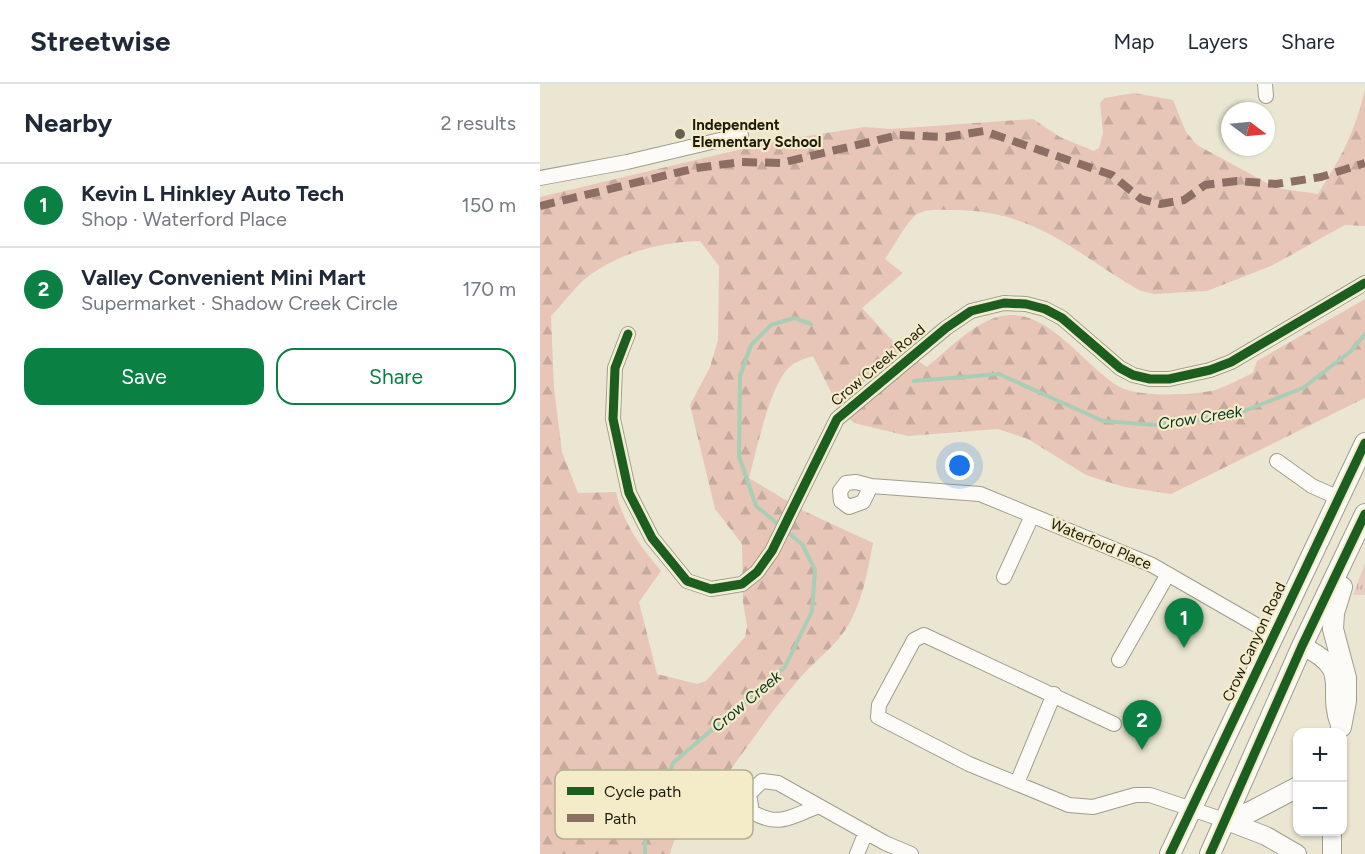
<!DOCTYPE html>
<html lang="en">
<head>
<meta charset="utf-8">
<style>
	:root { --surface:#fff; --page:#f6f6f7; --text:#1f2937; --muted:#747a83; --line:#e0e1e3; --accent:#0b8043 }
	body { margin:0; font-family:Figtree,sans-serif; background:var(--page); color:var(--text) }
	.controls { position:absolute; right:18px; bottom:18px; display:grid; overflow:hidden; border-radius:12px; box-shadow:0 2px 4px #0004 }
	.controls button { width:54px; height:54px; display:grid; place-items:center; padding:0; border:0; border-bottom:2px solid var(--line); background:var(--surface); color:var(--text); font:30px sans-serif }
	.compass { position:absolute; left:681px; top:18px; width:54px; height:54px; border-radius:50%; background:var(--surface); box-shadow:0 2px 4px #0004; rotate:106deg }
	.you { position:absolute; left:420px; top:382px; width:21px; height:21px; margin:-15px; border:4px solid #fff; border-radius:50%; background:#1a73e8; box-shadow:0 0 0 9px #1a73e833 }
	.badge { display:grid; place-items:center; width:39px; height:39px; border-radius:50%; background:var(--accent); color:#fff; font-size:20px; font-weight:700 }
	.pin { position:absolute; translate:-50% -50px; filter:drop-shadow(0 2px 3px #0008) }
	.pin::after { content:''; position:absolute; top:32px; width:21px; height:18px; background:inherit; clip-path:polygon(0 0,100% 0,50% 100%) }
	.list { margin:0; padding:0; list-style:none }
	h2 { display:flex; justify-content:space-between; align-items:center; height:78px; margin:0; padding:0 24px; font-size:26px }
	h2 small { font-size:20px; font-weight:400; color:var(--muted) }
	.list li { display:grid; grid-template-columns:39px 1fr auto; gap:18px; align-items:center; box-sizing:border-box; height:84px; padding:0 24px; border-top:2px solid var(--line) }
	.list b { display:block; font-size:22px; white-space:nowrap }
	.list p { margin:0; font-size:20px; white-space:nowrap; color:var(--muted) }
	.list em { font-size:20px; font-style:normal; color:var(--muted) }
	.actions { display:flex; gap:12px; padding:18px 24px }
	.actions a { flex:1; padding:14px 0; border:2px solid var(--accent); border-radius:18px; text-align:center; font-size:21px; color:var(--accent) }
	.actions .main { background:var(--accent); color:#fff }
	.map { position:relative; flex:none; width:825px; height:770px; overflow:hidden }
	header { display:flex; align-items:center; gap:36px; box-sizing:border-box; height:84px; padding:0 30px; background:var(--surface); border-bottom:2px solid var(--line) }
	header strong { font-size:28px }
	nav { display:flex; gap:33px; margin-inline-start:auto; font-size:21px }
	main { display:flex }
	aside { flex:1; background:var(--surface) }
	.map>svg:first-child { display:block }
	.grass { fill:url(#grass-tufts) }
	.forest { fill:url(#forest-firs); fill-rule:evenodd }
	.lines { fill:none; stroke-linecap:round; stroke-linejoin:round }
	.stream { stroke:#a8ceb6; stroke-width:4 }
	.minor-casing { stroke:#a09d8e; stroke-width:16 }
	.tertiary-casing { stroke:#a09d8e; stroke-width:20 }
	.secondary-casing { stroke:#a09d8e; stroke-width:22 }
	.minor { stroke:#fcfbf8; stroke-width:14 }
	.tertiary { stroke:#fcfbf8; stroke-width:18 }
	.secondary { stroke:#fcfbf8; stroke-width:20 }
	.quiet { stroke:#8d6e63; stroke-width:8; stroke-dasharray:15 8; stroke-linecap:butt }
	.cycleway-casing { stroke:#f4ecc8; stroke-width:13 }
	.cycleway { stroke:#1b5e20; stroke-width:9 }
	.poi-dot { fill:#656253; stroke:#f4ecc8; stroke-width:2 }
	.labels { text-anchor:middle; stroke-width:4.5; stroke-linejoin:round; paint-order:stroke }
	.poi-label { font-size:15px; font-weight:bold; fill:#1e1b0e; stroke:#f4ecc8; text-anchor:start }
	.street-label { font-size:15px; fill:#1e1b0e; stroke:#f4ecc8 }
	.water-label { font-size:16px; font-style:italic; fill:#063625; stroke:#f4ecc8 }
	.key { fill:#f4ecc8; stroke:#b4ad90; stroke-width:1.5 }
	.key-label { font-size:16px; fill:#1e1b0e }
</style>
</head>
<body>
<header>
<strong>Streetwise</strong>
<nav><a>Map</a><a>Layers</a><a>Share</a></nav>
</header>
<main>
<aside>
<h2>Nearby<small>2 results</small></h2>
<ul class="list">
<li><span class="badge">1</span><div><b>Kevin L Hinkley Auto Tech</b><p>Shop · Waterford Place</p></div><em>150 m</em></li>
<li><span class="badge">2</span><div><b>Valley Convenient Mini Mart</b><p>Supermarket · Shadow Creek Circle</p></div><em>170 m</em></li>
</ul>
<div class="actions"><a class="main">Save</a><a>Share</a></div>
</aside>
<div class="map">
<svg width="825" height="770" viewBox="0 0 825 770">
	<defs>
		<pattern id="grass-tufts" width="24" height="20" patternUnits="userSpaceOnUse" patternTransform="scale(1.5)"><rect width="24" height="20" fill="#e7cec2"/><path d="M3 7l-1-3M5 7V3M7 7l1-3M15 17l-1-3M17 17v-4M19 17l1-3" fill="none" stroke="#c6b0a6"/></pattern>
		<pattern id="forest-firs" width="22" height="20" patternUnits="userSpaceOnUse" patternTransform="scale(1.5)"><rect width="22" height="20" fill="#e7c6b8"/><path d="M5 1l3.5 6h-7zM16 11l3.5 6h-7z" fill="#c6aa9d"/></pattern>
	</defs>
	<rect width="100%" height="100%" fill="#eae6d2"/>
	<path class="grass" d="M825,479V511H813Z"/>
	<path class="forest" d="M825,6V142L805,141L733,181L667,207L614,210L601,207C535,170 497,126 413,126C402,126 388,124 377,130C367,137 353,164 345,175L363,189L322,224L362,267L297,320L273,272C267,274 257,277 252,281C231,295 216,369 209,394L264,427L333,459C328,485 324,510 312,534C300,560 277,574 259,595C229,630 204,668 177,704C159,728 137,740 130,770H0V113L236,57L324,43L351,45L493,35L520,53L554,67L559,64L563,49L560,19L564,14L594,9L633,16L646,48L657,61L736,104L778,110C802,72 814,50 825,6ZM160,157L179,182L178,256L170,283L150,321L175,425L202,460L203,518L207,542L205,553L166,597L157,600L117,590L99,518L121,487C101,463 83,440 76,408L38,409L22,368L14,304L11,232C23,220 33,205 46,194C79,169 119,158 160,157Z
		M825,215V314L631,410L584,403L546,391L488,355L458,345L368,352L314,339L309,334L378,277L387,283C406,267 434,239 458,233C506,219 544,283 580,303C600,314 654,311 675,306C688,302 701,294 713,289L717,277Z"/>
	<g class="lines">
		<path class="stream" d="M374,297L459,290L563,337L616,341L694,331L763,304L811,267L825,250
			M105,770V756L133,679L245,583L272,527L275,486L262,460L216,422L199,372L200,292L211,261L231,241L254,234L271,240"/>
		<defs>
			<path id="minor" d="M725,0L726,12
				M0,94L87,78L201,51
				M88,250L75,284L73,335L89,409L112,454L147,497L171,505L202,500L217,488L232,467L297,335L406,244L431,227L464,219L486,220L505,225L522,234L580,284L593,291L610,295H629L670,286L691,278L825,199
				M737,377L772,402L799,414
				M316,398L331,402L323,418L309,423L301,417L300,407L306,399Z
				M331,402L440,410L612,481L718,542L735,549
				M464,493L492,432
				M579,576L628,490
				M574,640L384,551L374,556L339,621L338,633L429,680L529,721L553,723L595,711H610L687,737
				M477,699L514,610
				M277,723C251,732 240,744 212,728L209,710L222,697L238,699L345,759L371,770
				M317,770L326,748"/>
			<path id="tertiary" d="M762,562C814,587 785,602 800,641
				M687,737L726,752L757,770
				M792,748V770"/>
			<path id="secondary" d="M801,643L806,617V594L793,545L794,529L802,503
				M687,737L710,728L758,703
				M630,770L825,359
				M670,770L762,562L825,430"/>
		</defs>
		<use href="#minor" class="minor-casing"/>
		<use href="#tertiary" class="tertiary-casing"/>
		<use href="#secondary" class="secondary-casing"/>
		<use href="#minor" class="minor"/>
		<use href="#tertiary" class="tertiary"/>
		<use href="#secondary" class="secondary"/>
		<path class="quiet" d="M0,122L156,84L201,78L241,79L359,51L406,53L444,47L572,91L601,115L620,120L644,116L665,101L697,97L736,100L781,93L825,79"/>
		<defs>
			<path id="cycleway" d="M88,250L75,284L73,335L89,409L112,454L147,497L171,505L202,500L217,488L232,467L297,335L406,244L431,227L464,219L486,220L505,225L522,234L580,284L593,291L610,295H629L670,286L691,278L825,199
				M630,770L825,359
				M670,770L762,562L825,430"/>
		</defs>
		<use href="#cycleway" class="cycleway-casing"/>
		<use href="#cycleway" class="cycleway"/>
	</g>
	<circle class="poi-dot" cx="140" cy="50" r="6"/>
	<g class="labels">
		<g class="poi-label">
			<text x="152" y="46">Independent<tspan x="152" dy="17">Elementary School</tspan></text>
		</g>
		<g class="street-label">
			<text transform="translate(338 281) rotate(-40)" y="5">Crow Creek Road</text>
			<text transform="translate(561 460) rotate(23)" y="5">Waterford Place</text>
			<text transform="translate(714 558) rotate(-65)" y="5">Crow Canyon Road</text>
		</g>
		<g class="water-label">
			<text transform="translate(660 333) rotate(-9)" y="6">Crow Creek</text>
			<text transform="translate(206 617) rotate(-40)" y="6">Crow Creek</text>
		</g>
	</g>
	<rect x="15" y="686" width="198" height="69" rx="9" class="key"/>
	<rect x="27" y="703" width="27" height="8" fill="#1b5e20"/>
	<rect x="27" y="730" width="27" height="8" fill="#8d6e63"/>
	<g class="key-label">
		<text x="64" y="713">Cycle path</text>
		<text x="64" y="740">Path</text>
	</g>
</svg>
<div class="controls">
<button>+</button>
<button>−</button>
</div>
<svg class="compass" viewBox="-18 -18 36 36"><path d="M0-13l5 13h-10z" fill="#e53935"/><path d="M0 13l5-13h-10z" fill="#747a83"/></svg>
<div class="you"></div>
<div class="pin badge" style="left:644px;top:564px">1</div>
<div class="pin badge" style="left:602px;top:666px">2</div>
</div>
</main>
</body>
</html>
